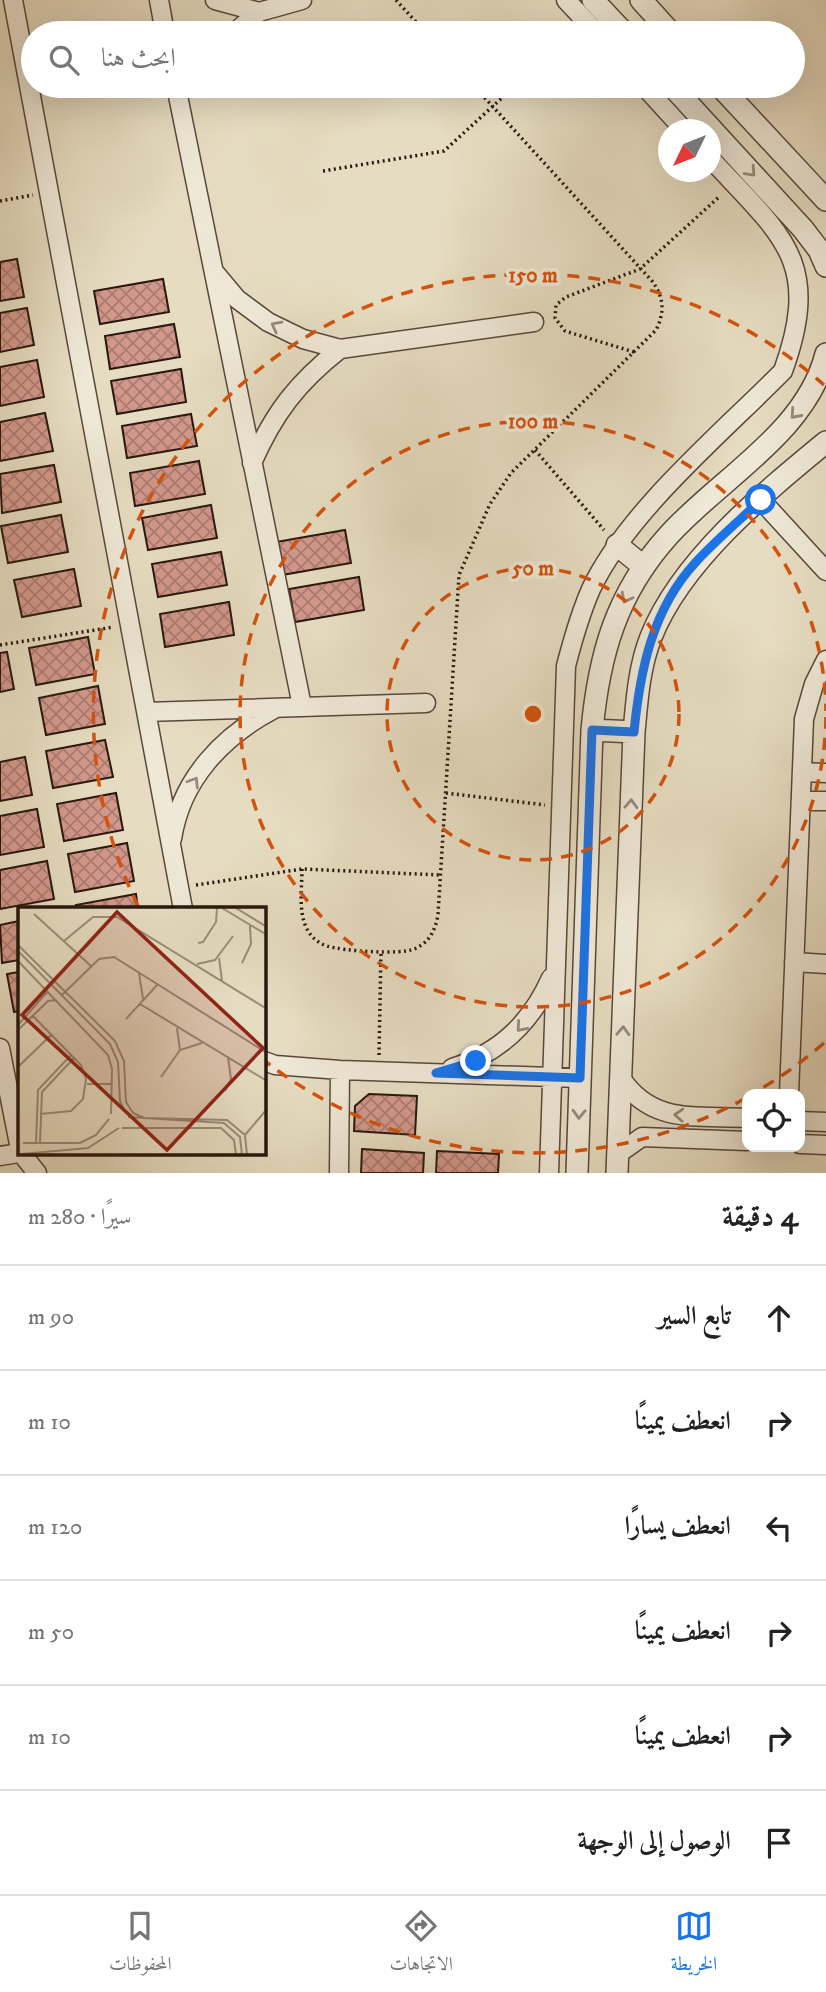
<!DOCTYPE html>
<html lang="ar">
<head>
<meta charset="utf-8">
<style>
	:root { --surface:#fff; --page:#f2f2f2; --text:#222; --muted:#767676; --line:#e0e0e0; --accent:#1a73e8 }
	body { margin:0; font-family:"IM FELL DW Pica",Amiri,serif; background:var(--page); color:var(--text); direction:rtl }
	.controls { position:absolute; right:21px; bottom:21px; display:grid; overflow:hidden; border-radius:14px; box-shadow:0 7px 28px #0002 }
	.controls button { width:63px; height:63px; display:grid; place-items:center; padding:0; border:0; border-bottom:2px solid var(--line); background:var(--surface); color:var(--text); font:35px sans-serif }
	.compass { position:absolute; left:658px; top:119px; width:63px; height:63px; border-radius:50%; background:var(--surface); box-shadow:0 7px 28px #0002; rotate:227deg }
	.stop { position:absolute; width:21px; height:21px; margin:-16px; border:5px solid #1a73e8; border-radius:50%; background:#fff }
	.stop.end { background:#1a73e8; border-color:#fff; box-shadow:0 2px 7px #0008 }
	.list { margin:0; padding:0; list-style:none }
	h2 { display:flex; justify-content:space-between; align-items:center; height:91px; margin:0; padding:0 28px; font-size:30px }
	h2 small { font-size:23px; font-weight:400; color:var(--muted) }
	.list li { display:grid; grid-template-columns:46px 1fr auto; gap:21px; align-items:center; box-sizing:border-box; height:105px; padding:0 28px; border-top:2px solid var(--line) }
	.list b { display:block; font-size:26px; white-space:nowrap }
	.list em { font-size:23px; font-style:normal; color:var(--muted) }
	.icon { flex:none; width:38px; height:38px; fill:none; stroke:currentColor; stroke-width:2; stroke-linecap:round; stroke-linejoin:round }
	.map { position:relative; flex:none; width:826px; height:1173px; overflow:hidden; direction:ltr }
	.search { position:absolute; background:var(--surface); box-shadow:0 7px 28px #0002; left:21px; right:21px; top:21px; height:77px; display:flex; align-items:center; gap:18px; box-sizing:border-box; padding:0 24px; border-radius:38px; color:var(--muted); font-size:26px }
	.sheet { height:721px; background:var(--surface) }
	nav { display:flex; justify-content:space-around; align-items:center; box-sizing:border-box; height:98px; border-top:2px solid var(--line); background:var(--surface); font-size:19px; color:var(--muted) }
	nav a { display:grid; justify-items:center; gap:4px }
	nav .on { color:var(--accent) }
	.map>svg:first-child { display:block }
	.building { fill:url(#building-cross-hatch); stroke:#28170f; stroke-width:2 }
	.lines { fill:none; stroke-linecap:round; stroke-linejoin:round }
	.minor-casing { stroke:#58483c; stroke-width:21 }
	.tertiary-casing { stroke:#58483c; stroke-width:24 }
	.path { stroke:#28170f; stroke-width:3.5; stroke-dasharray:2 3.5; stroke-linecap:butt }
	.minor { stroke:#efe8d7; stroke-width:18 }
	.tertiary { stroke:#efe8d7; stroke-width:21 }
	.oneway { stroke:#958a7d }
	.route { stroke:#1a73e8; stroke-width:9 }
	.ring { fill:none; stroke:#d5520c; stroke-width:3.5; stroke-dasharray:12 9 }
	.inset-road { fill:none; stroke:#9a8d7a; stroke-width:2 }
	.view { fill:#8f2418; fill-opacity:0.15; stroke:#8f2418; stroke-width:3.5 }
	.inset-edge { fill:none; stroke:#28170f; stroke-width:3.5 }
	.centre { fill:#d5520c; stroke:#efe8d7; stroke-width:3.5 }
	.ring-label { font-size:21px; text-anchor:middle; font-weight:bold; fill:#d5520c; stroke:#efe8d7; stroke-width:7; stroke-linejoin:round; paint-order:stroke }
</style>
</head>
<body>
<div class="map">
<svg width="826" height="1173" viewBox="0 0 826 1173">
	<defs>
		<pattern id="building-cross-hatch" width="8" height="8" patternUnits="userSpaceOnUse" patternTransform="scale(1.75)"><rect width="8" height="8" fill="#d3988c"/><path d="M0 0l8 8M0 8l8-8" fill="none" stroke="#ab7b71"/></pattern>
	</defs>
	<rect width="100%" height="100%" fill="#e6dcc1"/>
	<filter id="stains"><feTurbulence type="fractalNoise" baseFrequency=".00286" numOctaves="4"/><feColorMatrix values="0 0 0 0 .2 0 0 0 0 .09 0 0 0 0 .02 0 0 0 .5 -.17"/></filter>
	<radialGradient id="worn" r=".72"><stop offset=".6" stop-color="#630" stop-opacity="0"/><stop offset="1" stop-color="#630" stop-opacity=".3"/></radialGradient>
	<path class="building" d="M17,259L24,297L0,301V262Z
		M163,279L169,312L100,324L94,291Z
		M27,308L34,345L0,352V313Z
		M174,324L180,357L110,369L105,336Z
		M37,360L44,397L0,406V367Z
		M181,369L186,402L117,414L111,381Z
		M45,413L53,451L0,461V422Z
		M191,414L197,446L127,458L122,426Z
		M199,461L205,494L135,506L130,473Z
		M54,465L61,502L2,513L0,474Z
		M211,505L217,538L148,550L142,518Z
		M61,515L68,552L8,563L1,526Z
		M345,530L351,563L282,575L276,542Z
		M221,552L227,585L158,597L152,564Z
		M74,569L81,606L22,617L14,580Z
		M359,577L364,610L295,622L289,589Z
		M229,602L234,635L165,647L160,614Z
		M88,637L95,674L36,685L29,648Z
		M7,652L14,689L0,692V653Z
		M98,686L105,724L46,735L39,698Z
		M105,740L113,777L53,788L46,751Z
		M25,757L32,795L0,801V762Z
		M116,793L123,830L64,841L57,804Z
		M37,809L44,847L0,855V816Z
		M127,843L134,881L75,892L68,854Z
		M47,861L54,899L0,909V870Z
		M136,894L138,909H77L76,905Z
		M19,921V960L2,963L0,925Z
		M19,972V1011L14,1012L7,974Z
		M369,1094L417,1096L415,1135L354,1131L355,1106Z
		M362,1149L424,1153L423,1173H361Z
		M437,1151L499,1154L498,1173H436Z"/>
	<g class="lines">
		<defs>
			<path id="minor" d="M13,0L183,909
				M159,0L165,33
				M215,0L259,12
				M566,0L597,33
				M234,33L259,12L302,0
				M176,86L302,706
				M644,86L684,130
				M216,274L237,299L268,322L303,339L340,349L534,322
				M252,463C274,413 297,383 340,349
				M761,500L826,571
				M146,712L426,703
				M802,772L826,773
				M801,801H826
				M172,839C181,779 223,736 274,709
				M794,962L826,964
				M0,1048L19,1144
				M264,1061L275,1065L340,1070L580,1078
				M452,1068C500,1053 531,1023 551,978
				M621,1078C652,1125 697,1115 747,1118
				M789,1094L804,719L814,684L826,660
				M800,1121L826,1122
				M800,1144L826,1145
				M22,1154L37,1173
				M618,1154L642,1137L747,1141
				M0,1156L19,1153
				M339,1173L340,1070
				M549,1173L566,666C573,639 580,614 591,589C628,511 722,433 783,371C823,260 781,235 710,158"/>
			<path id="tertiary" d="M593,0L624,33
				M641,0L671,33
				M672,86L803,229L819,250L826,266
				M720,86L826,200
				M617,545L644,567
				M592,730L634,732
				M577,1173L592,730C599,655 616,594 668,536C720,478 806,433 826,354
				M617,1173L634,732C637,700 639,667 651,637C681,561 764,493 826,442"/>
		</defs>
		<use href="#minor" class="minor-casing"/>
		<use href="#tertiary" class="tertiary-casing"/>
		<path class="path" d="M396,0L426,33
			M323,171L444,151L515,86
			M0,201L33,195
			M634,352L565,331L555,318L556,305L566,297L640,269L720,196
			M535,450L604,530
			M0,645L114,627
			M446,793L545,805
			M302,869C302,887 298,912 307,929C311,937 318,943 327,946C343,951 400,955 414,949C429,943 435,931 438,915L459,575L490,504L511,473L656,330C665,312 664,297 652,281L474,86
			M196,885L302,869L441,875
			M379,1055L381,951"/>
		<use href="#minor" class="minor"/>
		<use href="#tertiary" class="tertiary"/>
	</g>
	<defs><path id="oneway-chevron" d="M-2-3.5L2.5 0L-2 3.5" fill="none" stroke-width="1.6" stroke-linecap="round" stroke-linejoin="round" transform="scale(1.75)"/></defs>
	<g class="oneway">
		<use href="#oneway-chevron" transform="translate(751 172) rotate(47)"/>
		<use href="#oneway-chevron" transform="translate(276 326) rotate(-152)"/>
		<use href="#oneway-chevron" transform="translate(795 414) rotate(132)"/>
		<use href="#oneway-chevron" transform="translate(626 598) rotate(118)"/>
		<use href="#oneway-chevron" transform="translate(194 782) rotate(-58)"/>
		<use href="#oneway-chevron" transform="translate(631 804) rotate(-88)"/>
		<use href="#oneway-chevron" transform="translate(521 1027) rotate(131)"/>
		<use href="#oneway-chevron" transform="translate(623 1031) rotate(-88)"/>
		<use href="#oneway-chevron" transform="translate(579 1114) rotate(92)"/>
		<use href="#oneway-chevron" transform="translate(679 1115) rotate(-177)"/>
	</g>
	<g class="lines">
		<path class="route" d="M476,1061L436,1073L580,1078L592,730L634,732C640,671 652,610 695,563C715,541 739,521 761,500"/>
	</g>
	<g class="ring">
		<circle cx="533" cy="714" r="146"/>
		<path d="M826 717A293 293 0 1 1 826 711"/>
		<path d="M824 1043A439 439 0 0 1 752 1094M746 1098A439 439 0 0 1 266 1062M138 906A439 439 0 0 1 824 385"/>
	</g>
	<g transform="translate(18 907)">
		<rect width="248" height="248" fill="#e6dcc1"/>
		<path class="inset-road" d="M204,1L249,28M218,1L249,20M16,7L73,59M46,34L75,10H99L249,102M180,36L185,35L198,15L199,1M0,38L97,134L106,154L108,195L115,206L126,211L209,213L227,228L229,248M0,44L92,137L100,155L102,194L107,205M201,51L204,74M0,54L90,148L94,162L93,207M224,56L233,37L232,19M179,57L197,53L215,29M121,66L125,92M44,88L81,52L96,50L249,146M122,97L249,174M15,109L63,158L68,172L65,192L53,204L22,207M108,112L140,77M0,118L30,84M159,121L162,143M0,123L30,94L38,93M0,160L33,128M143,170L162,143L184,136M69,177H94M207,184L213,172L210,150M110,210L206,216L222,230L224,248M104,221H203L216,233L218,248M227,228L249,202M5,236H62L78,228L91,212M18,236L20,183L53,148M22,236L24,185L56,151M4,247L70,241L101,221"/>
		<path class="view" d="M99,5L245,141L149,243L4,108Z"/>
		<rect width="248" height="248" class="inset-edge"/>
	</g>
	<circle cx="533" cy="714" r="10" class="centre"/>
	<g class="ring-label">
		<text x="533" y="282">150 m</text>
		<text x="533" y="428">100 m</text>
		<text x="533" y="575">50 m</text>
	</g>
	<rect width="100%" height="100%" filter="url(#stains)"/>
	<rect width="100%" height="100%" fill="url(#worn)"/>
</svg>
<div class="controls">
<button><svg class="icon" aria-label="locate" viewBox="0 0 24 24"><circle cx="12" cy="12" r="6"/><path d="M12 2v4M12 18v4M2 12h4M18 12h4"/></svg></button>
</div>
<svg class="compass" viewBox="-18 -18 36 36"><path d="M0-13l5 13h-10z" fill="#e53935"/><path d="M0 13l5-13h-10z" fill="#767676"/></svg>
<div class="stop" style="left:761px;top:500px"></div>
<div class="stop end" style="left:476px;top:1061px"></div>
<div class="search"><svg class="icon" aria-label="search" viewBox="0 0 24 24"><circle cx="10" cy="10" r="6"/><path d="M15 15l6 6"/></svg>ابحث هنا</div>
</div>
<section class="sheet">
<h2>4 دقيقة<small>سيرًا · 280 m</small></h2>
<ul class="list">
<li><svg class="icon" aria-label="ahead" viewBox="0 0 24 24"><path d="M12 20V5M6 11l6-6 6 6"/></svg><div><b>تابع السير</b></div><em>90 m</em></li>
<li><svg class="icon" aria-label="right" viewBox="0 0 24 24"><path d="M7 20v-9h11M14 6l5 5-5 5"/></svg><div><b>انعطف يمينًا</b></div><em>10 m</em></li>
<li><svg class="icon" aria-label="left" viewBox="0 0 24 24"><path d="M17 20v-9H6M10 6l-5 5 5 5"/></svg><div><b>انعطف يسارًا</b></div><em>120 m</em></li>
<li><svg class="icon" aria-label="right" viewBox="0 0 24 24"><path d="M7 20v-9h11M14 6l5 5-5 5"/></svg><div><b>انعطف يمينًا</b></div><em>50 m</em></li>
<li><svg class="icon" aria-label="right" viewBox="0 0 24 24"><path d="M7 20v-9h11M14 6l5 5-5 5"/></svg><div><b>انعطف يمينًا</b></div><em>10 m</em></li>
<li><svg class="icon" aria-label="arrive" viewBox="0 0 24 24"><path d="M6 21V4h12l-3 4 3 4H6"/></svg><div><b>الوصول إلى الوجهة</b></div></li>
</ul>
</section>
<nav>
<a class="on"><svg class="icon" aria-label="map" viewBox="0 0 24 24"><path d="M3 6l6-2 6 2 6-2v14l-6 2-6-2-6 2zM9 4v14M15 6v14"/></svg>الخريطة</a>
<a><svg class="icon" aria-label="directions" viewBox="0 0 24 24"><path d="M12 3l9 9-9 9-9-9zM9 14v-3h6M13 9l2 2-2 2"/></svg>الاتجاهات</a>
<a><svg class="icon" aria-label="saved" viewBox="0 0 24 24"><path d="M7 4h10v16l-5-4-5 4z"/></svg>المحفوظات</a>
</nav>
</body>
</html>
